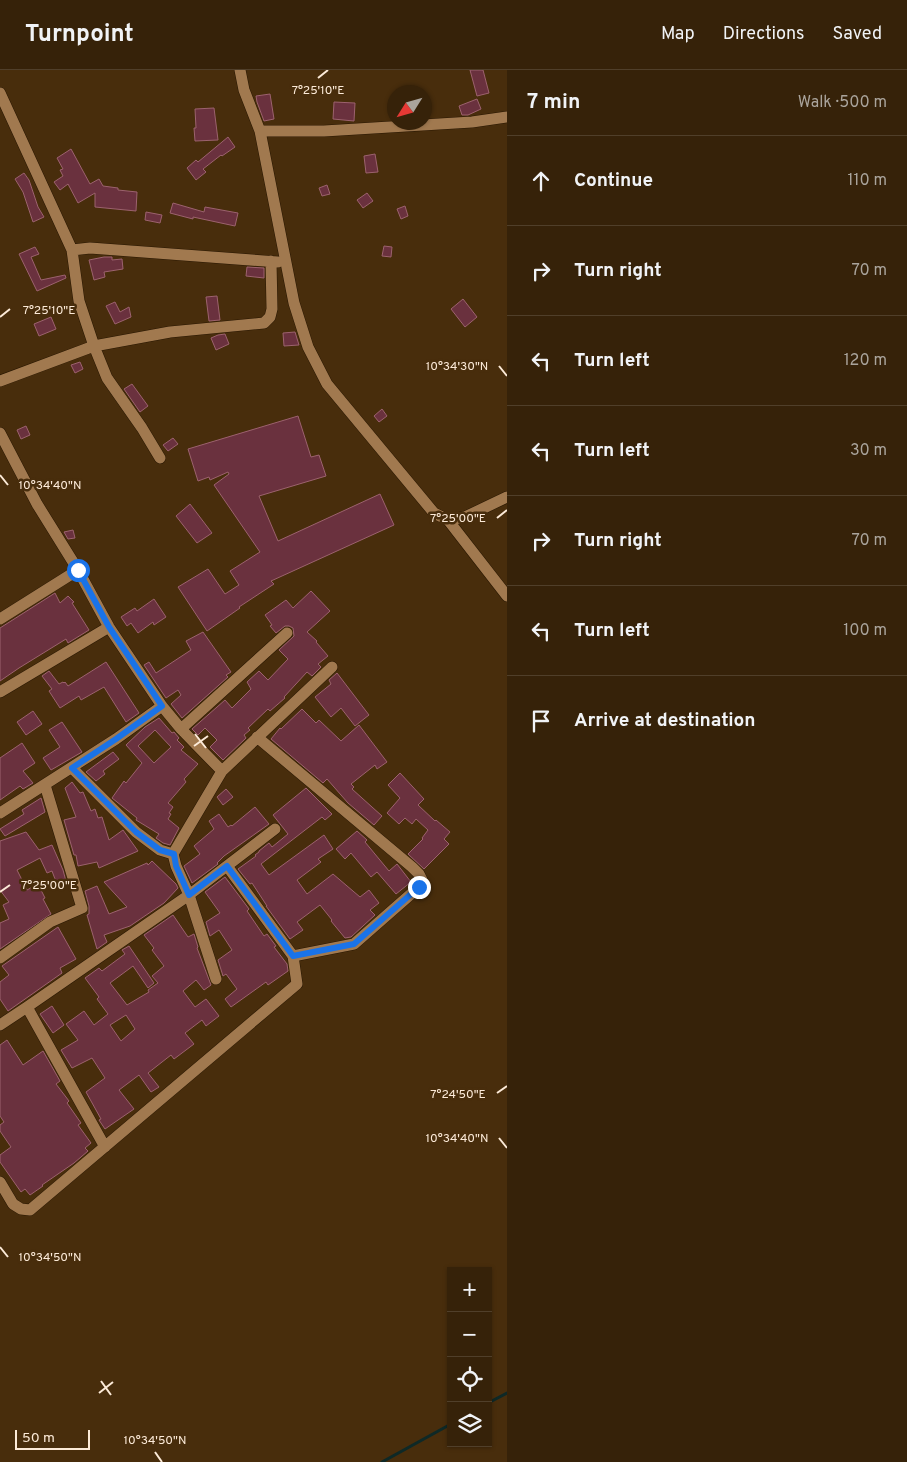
<!DOCTYPE html>
<html lang="en">
<head>
<meta charset="utf-8">
<style>
	:root { --surface:#362209; --page:#412f17; --text:#f1f3f6; --muted:#aaa49c; --line:#503f2a }
	body { margin:0; font-family:Overpass,sans-serif; background:var(--page); color:var(--text) }
	.controls { position:absolute; right:15px; bottom:15px; display:grid; overflow:hidden; border-radius:0px; box-shadow:0 1px 4px #0004 }
	.controls button { width:45px; height:45px; display:grid; place-items:center; padding:0; border:0; border-bottom:1px solid var(--line); background:var(--surface); color:var(--text); font:25px sans-serif }
	.compass { position:absolute; left:387px; top:15px; width:45px; height:45px; border-radius:50%; background:var(--surface); box-shadow:0 1px 4px #0004; rotate:233deg }
	.scale { position:absolute; left:15px; bottom:12px; width:75px; box-sizing:border-box; padding-left:5px; border:2px solid #fcead8; border-top:0; font-size:14px; line-height:18px; white-space:nowrap; color:#fcead8; -webkit-text-stroke:4px #482d0c; paint-order:stroke }
	.stop { position:absolute; width:15px; height:15px; margin:-11px; border:4px solid #1a73e8; border-radius:50%; background:#fff }
	.stop.end { background:#1a73e8; border-color:#fff; box-shadow:0 1px 5px #0008 }
	.list { margin:0; padding:0; list-style:none }
	h2 { display:flex; justify-content:space-between; align-items:center; height:65px; margin:0; padding:0 20px; font-size:21px }
	h2 small { font-size:16px; font-weight:400; color:var(--muted) }
	.list li { display:grid; grid-template-columns:32px 1fr auto; gap:15px; align-items:center; box-sizing:border-box; height:90px; padding:0 20px; border-top:1px solid var(--line) }
	.list b { display:block; font-size:19px; white-space:nowrap }
	.list em { font-size:16px; font-style:normal; color:var(--muted) }
	.icon { flex:none; width:28px; height:28px; fill:none; stroke:currentColor; stroke-width:2; stroke-linecap:round; stroke-linejoin:round }
	.map { position:relative; flex:none; width:507px; height:1392px; overflow:hidden }
	header { display:flex; align-items:center; gap:30px; box-sizing:border-box; height:70px; padding:0 25px; background:var(--surface); border-bottom:1px solid var(--line) }
	header strong { font-size:24px }
	nav { display:flex; gap:28px; margin-inline-start:auto; font-size:18px }
	main { display:flex }
	aside { flex:1; background:var(--surface) }
	.map>svg:first-child { display:block }
	.lines { fill:none; stroke-linecap:round; stroke-linejoin:round }
	.stream { stroke:#0e2927; stroke-width:3 }
	.building { fill:#6a313e; stroke:#9c626e; fill-rule:evenodd }
	.minor-casing { stroke:#291702; stroke-width:12 }
	.minor { stroke:#a1794f; stroke-width:11 }
	.route { stroke:#1a73e8; stroke-width:6 }
	.ticks { fill:none; stroke:#fcead8; stroke-width:2 }
	.ticks-label { font-size:12px; text-anchor:middle; fill:#fcead8; stroke:#482d0c; stroke-width:5; stroke-linejoin:round; paint-order:stroke }
</style>
</head>
<body>
<header>
<strong>Turnpoint</strong>
<nav><a>Map</a><a>Directions</a><a>Saved</a></nav>
</header>
<main>
<div class="map">
<svg width="507" height="1392" viewBox="0 0 507 1392">
	<rect width="100%" height="100%" fill="#482d0c"/>
	<g class="lines">
		<path class="stream" d="M488,1333L507,1323
			M382,1392L451,1354"/>
	</g>
	<path class="building" d="M470,0H483L489,23L477,26Z
		M270,24L274,49L264,51L257,32L256,26Z
		M477,29L481,39L468,45H462L459,36Z
		M334,32L355,33L354,51L333,49Z
		M214,38L218,70L195,71L194,58H196L195,39Z
		M228,67L235,77L222,86L221,85L203,99L206,102L196,110L187,98L196,90L198,92Z
		M71,79L90,114L99,109L103,116L118,118V120L137,122L136,141L95,137V123L78,133L68,114L60,120L54,112L63,106L60,100L63,99L57,88Z
		M375,84L378,102L366,103L364,86Z
		M24,103L29,110L38,137L44,147L33,152L23,122L15,109Z
		M327,115L330,124L322,126L319,118Z
		M367,123L373,131L363,138L357,130Z
		M173,133L204,142L205,137L238,143L235,156L193,147V149L170,143Z
		M405,136L408,146L401,149L397,139Z
		M146,142L162,145L160,153L145,150Z
		M384,176L392,177L391,187L382,186Z
		M35,177L39,184L31,187L41,210L65,205L66,208L37,221L19,184Z
		M104,187H112V190L122,189L123,199L104,202L105,207L94,210L89,190Z
		M247,197L264,198V208L246,206Z
		M217,226L220,250L209,251L206,227Z
		M463,229L477,247L465,257L451,239Z
		M115,232L120,242L129,237L131,247L115,254L106,236Z
		M51,247L56,259L39,266L34,254Z
		M295,262L299,275L284,276L283,263Z
		M225,264L229,274L216,280L211,268L218,265Z
		M80,292L83,299L75,303L71,295Z
		M132,314L148,336L140,342L124,319Z
		M382,339L387,346L379,352L374,346Z
		M298,346L311,387L319,385L326,406L259,426L278,471L380,424L394,455L271,511L274,514L239,537L240,538L207,561L178,517L208,499L225,524L239,515L230,501L260,482L214,415L229,404L228,402L210,410L209,407L198,411L188,379Z
		M26,356L30,365L21,369L17,360Z
		M173,368L178,374L168,381L163,375Z
		M190,434L212,463L197,473L176,446Z
		M73,460L75,468L68,469L64,462Z
		M311,521L330,541L307,562L317,571L316,572L328,586L318,594L321,597L312,606L307,602L284,627L285,628L270,641L268,639L248,658L250,660L244,665L246,668L223,690L210,677L217,670L205,658L198,665L192,659L225,630L232,638L251,619L247,612L259,601L268,610L288,589L279,580L294,566L293,558L289,556H285L276,563L270,556L272,555L265,545L286,530L293,538Z
		M55,523L60,533L68,526L74,532L72,533L89,560L68,573L66,569L19,598L0,611V558Z
		M154,529L166,547L154,555L153,552L138,563L131,553L127,556L121,547L135,538L137,541Z
		M203,562L231,602L226,605L228,607L182,648L171,634L181,625L178,620L166,628L144,595L149,592L156,603L191,580L186,571Z
		M106,592L139,643L126,652L104,617L81,630L79,626L60,638L49,621L52,619L42,606L49,601L59,614L63,612L64,613L65,612L68,616Z
		M337,603L369,645L355,656L341,638L331,647L315,627L331,614L329,610Z
		M302,639L316,653L319,650L341,671L359,655L387,692L377,699L375,695L351,714L354,717L352,719L382,746L374,755L348,733L327,709L323,713L271,669L280,658L281,659Z
		M33,641L42,654L26,665L17,652Z
		M159,648L172,663L174,662L179,668L177,670L184,677L181,680L198,694L184,709L186,712L168,733L173,737L169,743L171,744L168,749L179,758L170,775L163,773L156,768L159,764L136,750L137,748L112,728L124,711L126,713L142,693L126,675L145,657ZM155,660L171,677L154,693L138,676Z
		M62,652L82,682L51,700L43,688L60,677L49,660Z
		M22,673L35,693L23,701L33,713L23,719L20,716L0,730V688Z
		M113,682L119,689L103,701L105,704L96,711L86,702Z
		M400,703L424,729L418,735L435,751L436,750L450,762L444,769L449,774L424,799L408,784L423,769L422,768L428,760L416,749L412,754L405,748L399,754L387,743L400,728L388,715Z
		M72,712L80,723L83,722L91,741L95,739L98,748L102,747L109,770L123,760L138,781L99,798L97,792L78,796L76,785H74L64,750L76,747L65,718Z
		M306,718L332,744L325,750L322,747L261,794L269,805L324,765L333,779L318,789L321,792L297,810L307,824L333,804L360,827L369,820L379,833L370,840L375,845L351,867L345,868L331,851L332,850L320,835L297,852L303,860L290,869L266,836H267L252,813L250,814L238,799L256,786L255,785L259,782V781L269,773L272,777L288,764L273,745Z
		M226,719L233,727L223,735L217,727Z
		M41,728L45,742L5,766L0,759L24,744L22,740Z
		M255,737L269,754L224,786L217,793L218,794L192,813L184,796L200,784L194,776L214,759L209,751L219,744L228,757L231,755L232,756Z
		M357,761L367,770L365,772L389,801L397,794L411,812L396,824L377,802L371,807L351,783L345,789L336,779Z
		M26,762L39,780L52,775L63,800L67,815L58,817L52,801L47,803L40,788L17,800L27,820L38,814L45,828L43,829L51,844L0,879V853L9,849L3,835L9,832L0,820V771Z
		M152,791L176,814L178,818L164,833L130,856L104,865L107,872L97,879L87,845L89,844V836L85,821L97,816L109,844L127,837L104,812L147,793L148,795Z
		M225,807L249,839L247,841L264,866L267,864L276,876L274,877L287,894L288,901L268,915L266,912L231,937L225,929L237,919L226,904L223,906L218,890L232,880L219,860L210,866L206,852L220,843L205,822Z
		M173,845L188,867L194,864L198,877L197,878L211,915L204,920L196,910L183,921L195,937L206,929L219,946L206,956L202,950L185,963L194,974L174,989L171,985L148,1003L159,1017L151,1022L139,1005L119,1020L134,1039L105,1059L99,1050L101,1049L86,1022L105,1008L92,988L72,998L61,980L78,970L66,954L84,941L94,955L108,944L97,929L99,927L85,908L99,898L102,901L125,884L122,880L129,876L154,913L148,918L133,896L110,913L127,935L149,922L148,920L158,913L152,906L164,896L152,880L154,878L144,865ZM126,945L135,959L121,971L110,955Z
		M58,857L76,889L60,898L62,903L8,941L0,929V912L9,905L2,896Z
		M52,936L64,955L53,963L40,944Z
		M7,970L23,995L43,981L60,1011L56,1014L69,1031L67,1033L81,1053L78,1055L91,1073L85,1078L88,1081L74,1093L42,1115L43,1116L30,1125L25,1119L21,1122L0,1092V1085L11,1077L0,1061V1055L4,1052L0,1046V975Z"/>
	<g class="lines">
		<defs>
			<path id="minor" d="M240,0L244,20L260,61L294,233L308,277L327,314L434,443L448,450L507,526
				M0,23L72,180L79,231L94,276L107,308L142,358L160,388
				M260,61H324L472,52L507,47
				M72,180L90,178L278,192
				M0,311L94,276L170,262L264,253L270,247L272,239L271,191
				M0,363L37,434L78,500L109,557L162,636L181,659L222,701
				M448,450L465,447L507,427
				M0,549L78,500
				M0,622L109,557
				M181,659L287,563
				M257,667L412,797L419,804L422,810L419,817L354,874L293,886
				M72,698L136,762L160,780L173,784
				M0,743L116,669L162,636
				M0,888L50,852L82,838L45,715
				M216,909L189,825L176,796L173,784L222,701L332,597
				M27,937L105,1077
				M0,955L27,937L189,825L275,759
				M0,1112L13,1134L21,1139L30,1140L297,914L293,886L227,796"/>
		</defs>
		<use href="#minor" class="minor-casing"/>
		<use href="#minor" class="minor"/>
	</g>
	<g class="lines">
		<path class="route" d="M78,500L109,557L162,636L116,669L72,698L136,762L160,780L174,784L176,796L189,825L227,796L293,886L354,874L419,817"/>
	</g>
	<path class="ticks" d="M318,8L328,0M0,247L10,239M499,296L507,306M0,405L8,415M497,448L507,440M195,664L206,678M194,676L208,666M0,822L10,815M497,1023L507,1016M499,1068L507,1078M0,1177L8,1187M101,1311L111,1325M99,1323L113,1312M155,1382L162,1392"/>
	<g class="ticks-label">
		<text x="318" y="24">7°25'10"E</text>
		<text x="49" y="244">7°25'10"E</text>
		<text x="457" y="300">10°34'30"N</text>
		<text x="50" y="419">10°34'40"N</text>
		<text x="458" y="452">7°25'00"E</text>
		<text x="49" y="819">7°25'00"E</text>
		<text x="458" y="1028">7°24'50"E</text>
		<text x="457" y="1072">10°34'40"N</text>
		<text x="50" y="1191">10°34'50"N</text>
		<text x="155" y="1374">10°34'50"N</text>
	</g>
</svg>
<div class="controls">
<button>+</button>
<button>−</button>
<button><svg class="icon" aria-label="locate" viewBox="0 0 24 24"><circle cx="12" cy="12" r="6"/><path d="M12 2v4M12 18v4M2 12h4M18 12h4"/></svg></button>
<button><svg class="icon" aria-label="layers" viewBox="0 0 24 24"><path d="M12 4l9 5-9 5-9-5zM3 14l9 5 9-5"/></svg></button>
</div>
<svg class="compass" viewBox="-18 -18 36 36"><path d="M0-13l5 13h-10z" fill="#e53935"/><path d="M0 13l5-13h-10z" fill="#aaa49c"/></svg>
<div class="scale">50 m</div>
<div class="stop" style="left:78px;top:500px"></div>
<div class="stop end" style="left:419px;top:817px"></div>
</div>
<aside>
<h2>7 min<small>Walk · 500 m</small></h2>
<ul class="list">
<li><svg class="icon" aria-label="ahead" viewBox="0 0 24 24"><path d="M12 20V5M6 11l6-6 6 6"/></svg><div><b>Continue</b></div><em>110 m</em></li>
<li><svg class="icon" aria-label="right" viewBox="0 0 24 24"><path d="M7 20v-9h11M14 6l5 5-5 5"/></svg><div><b>Turn right</b></div><em>70 m</em></li>
<li><svg class="icon" aria-label="left" viewBox="0 0 24 24"><path d="M17 20v-9H6M10 6l-5 5 5 5"/></svg><div><b>Turn left</b></div><em>120 m</em></li>
<li><svg class="icon" aria-label="left" viewBox="0 0 24 24"><path d="M17 20v-9H6M10 6l-5 5 5 5"/></svg><div><b>Turn left</b></div><em>30 m</em></li>
<li><svg class="icon" aria-label="right" viewBox="0 0 24 24"><path d="M7 20v-9h11M14 6l5 5-5 5"/></svg><div><b>Turn right</b></div><em>70 m</em></li>
<li><svg class="icon" aria-label="left" viewBox="0 0 24 24"><path d="M17 20v-9H6M10 6l-5 5 5 5"/></svg><div><b>Turn left</b></div><em>100 m</em></li>
<li><svg class="icon" aria-label="arrive" viewBox="0 0 24 24"><path d="M6 21V4h12l-3 4 3 4H6"/></svg><div><b>Arrive at destination</b></div></li>
</ul>
</aside>
</main>
</body>
</html>
